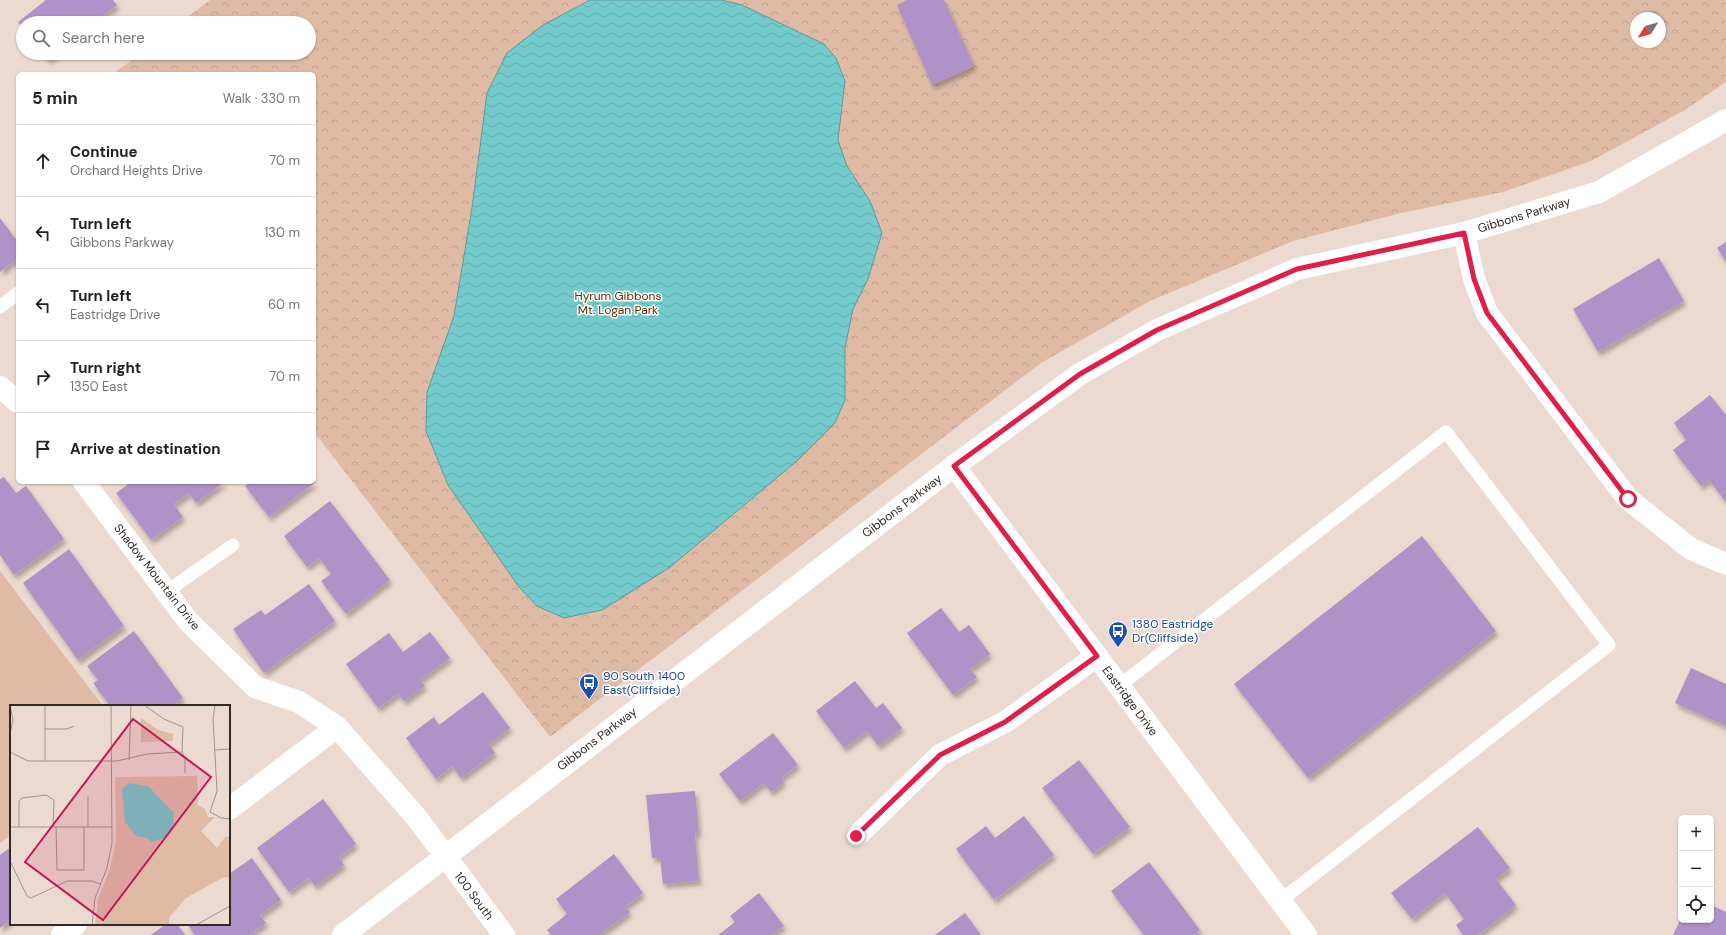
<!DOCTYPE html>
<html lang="en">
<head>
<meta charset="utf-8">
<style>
	:root { --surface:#fff; --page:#f6f6f6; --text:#202124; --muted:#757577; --line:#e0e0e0 }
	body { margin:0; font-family:"DM Sans",sans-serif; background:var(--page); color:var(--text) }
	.controls { position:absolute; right:12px; bottom:12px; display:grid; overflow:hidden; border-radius:6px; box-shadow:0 1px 3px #0004 }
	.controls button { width:36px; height:36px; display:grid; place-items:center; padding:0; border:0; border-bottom:1px solid var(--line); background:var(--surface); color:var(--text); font:20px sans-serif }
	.compass { position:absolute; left:1630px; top:12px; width:36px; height:36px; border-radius:50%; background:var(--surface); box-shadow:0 1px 3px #0004; rotate:233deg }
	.stop { position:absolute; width:12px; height:12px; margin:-9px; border:3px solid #e11d48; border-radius:50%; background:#fff }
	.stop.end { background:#e11d48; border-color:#fff; box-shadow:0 1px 4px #0008 }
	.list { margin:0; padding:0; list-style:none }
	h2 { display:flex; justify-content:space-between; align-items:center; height:52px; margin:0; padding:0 16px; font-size:17px }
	h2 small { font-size:13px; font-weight:400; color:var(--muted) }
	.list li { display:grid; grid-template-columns:26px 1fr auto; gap:12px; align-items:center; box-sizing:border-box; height:72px; padding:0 16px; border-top:1px solid var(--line) }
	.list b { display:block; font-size:15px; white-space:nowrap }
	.list p { margin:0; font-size:13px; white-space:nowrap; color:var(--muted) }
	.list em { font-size:13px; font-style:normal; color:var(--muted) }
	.icon { flex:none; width:22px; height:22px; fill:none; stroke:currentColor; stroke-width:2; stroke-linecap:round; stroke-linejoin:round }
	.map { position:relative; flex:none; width:1726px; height:935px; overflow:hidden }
	.search { position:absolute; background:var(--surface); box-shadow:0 1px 3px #0004; left:16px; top:16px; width:300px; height:44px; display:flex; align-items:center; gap:10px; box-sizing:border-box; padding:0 14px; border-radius:22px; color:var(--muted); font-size:15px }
	.panel { position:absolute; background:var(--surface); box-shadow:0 1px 3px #0004; left:16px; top:72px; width:300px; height:412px; border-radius:6px }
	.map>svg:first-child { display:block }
	.grass { fill:#dfbba6 }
	.park { fill:url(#park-crowns); fill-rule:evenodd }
	.water { fill:url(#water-waves); stroke:#609a99 }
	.building { fill:#b092c8; filter:url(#shadow) }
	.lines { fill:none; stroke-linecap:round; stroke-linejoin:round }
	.service { stroke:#fff; stroke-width:13 }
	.minor { stroke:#fff; stroke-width:22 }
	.route { stroke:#e11d48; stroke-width:5 }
	.labels { text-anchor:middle; stroke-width:3; stroke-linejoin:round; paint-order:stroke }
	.street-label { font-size:12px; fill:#302925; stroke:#fff }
	.park-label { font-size:12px; fill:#602b01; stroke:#fff }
	.transit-label { font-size:12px; fill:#164399; stroke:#fff; text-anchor:start }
	.inset-road { fill:none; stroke:#a1938c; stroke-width:1 }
	.view { fill:#c2185b; fill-opacity:0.15; stroke:#c2185b; stroke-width:2 }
	.inset-edge { fill:none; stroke:#302925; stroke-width:2 }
</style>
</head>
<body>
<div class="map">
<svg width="1726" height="935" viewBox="0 0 1726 935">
	<defs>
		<pattern id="park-crowns" width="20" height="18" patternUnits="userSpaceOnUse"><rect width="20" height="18" fill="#dfbba6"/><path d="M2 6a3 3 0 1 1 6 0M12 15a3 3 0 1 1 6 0" fill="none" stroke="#c0a18f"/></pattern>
		<pattern id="water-waves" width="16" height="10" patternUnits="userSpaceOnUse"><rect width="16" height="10" fill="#74cbcb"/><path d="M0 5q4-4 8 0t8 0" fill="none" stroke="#65aeae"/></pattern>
		<filter id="shadow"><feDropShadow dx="2.5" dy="4.5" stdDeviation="2" flood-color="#0004"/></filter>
	</defs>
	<rect width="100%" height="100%" fill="#ecdad0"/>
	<path class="grass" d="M0,571L103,706H11V835L0,843Z"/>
	<path class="park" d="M210,0H1726V82L1685,110L1591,161L1503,192L1401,213L1293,241L1150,301L1041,363L550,737L314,432V74H113L141,53H309V23H180ZM1636,18H1660V42H1636Z"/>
	<path class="water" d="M590,0H721L742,5L824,44L836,58L845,81L838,140L847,166L870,201L882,233L868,279L853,309L845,348V400L835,423L798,460L669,568L602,610L564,618L537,606L519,587L448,485L426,431L427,392L454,316L472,208L487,93L507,53L543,25Z"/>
	<path class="building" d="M46,0H113L117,5L94,23H23V28L18,22Z
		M907,0H944L974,66L932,85L897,5Z
		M43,53H57L49,60Z
		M0,218L18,242V258L0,272Z
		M1726,242V262L1717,248Z
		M1659,258L1684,301L1598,352L1573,309Z
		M1710,395L1726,415V502L1709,480L1701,486L1673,450L1686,440L1674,423Z
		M4,477L16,493L26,486L64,539L14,575L0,555V479Z
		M131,482H225L196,503L189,493L174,504L183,517L151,540L116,493Z
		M250,482H316L269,517L245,486Z
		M330,501L390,580L346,614L321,581L331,574L319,558L307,567L284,536Z
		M1422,536L1496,631L1308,778L1234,684Z
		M69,549L124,626L78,660L23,583Z
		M309,584L335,621L264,673L233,629L261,610L265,615Z
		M941,608L959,632L969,625L990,654L970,669L977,677L953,695L907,633Z
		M134,631L183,698L173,706H110L93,683L98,680L87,666Z
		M430,632L450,658L420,680L425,686L404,701L398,694L378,708L346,664L389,633L403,652Z
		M1691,668L1726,684V726L1675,703Z
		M855,681L876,708L883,703L902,728L878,746L867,731L844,748L816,711Z
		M483,692L510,728L489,744L495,753L461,778L452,766L436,779L406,738L434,717L439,725Z
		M773,733L798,765L781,778L784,782L771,792L764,783L740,801L719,774Z
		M1079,760L1130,827L1093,854L1042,788Z
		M695,791L699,833L695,834L699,881L663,884L660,858H652L646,795Z
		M323,799L356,844L339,857L344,865L315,886L309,878L289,892L257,848Z
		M1024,816L1054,855L994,900L956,849L986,826L995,838Z
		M1478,827L1510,868L1496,879L1516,905L1478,935H1463L1456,925L1464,919L1445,893L1412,919L1391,893Z
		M11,847V920L0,928V855Z
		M614,854L643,893L625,907L630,912L599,935H551L547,930L567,914L556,899Z
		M252,858L281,900L260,915L266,923L249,935H195L187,924H229V874Z
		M1149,862L1200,930L1193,935H1144L1111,891Z
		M759,893L784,926L772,935H718L735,922L730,916Z
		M1711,905L1726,912V935H1673L1680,920H1711Z
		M965,913L981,935H935Z
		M166,924H177L185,935H151Z"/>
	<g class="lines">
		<path class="service" d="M0,307L18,293
			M166,592L233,545
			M1119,686L1446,432L1609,645L1280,901"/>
		<path class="minor" d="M1464,233L1474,279L1487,313L1628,499L1691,549L1726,564
			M0,387L18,402
			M954,466L1306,935
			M84,482L188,621L255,687L299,702L337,727L417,818L504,935
			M229,809L337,727
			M857,836L940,755L1005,722L1097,656
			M62,935L76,924
			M343,935L954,466L1080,374L1157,330L1297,269L1464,233L1599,192L1726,120"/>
	</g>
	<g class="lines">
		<path class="route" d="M856,836L940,755L1005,722L1097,656L954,466L1080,374L1157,330L1297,269L1464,233L1474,279L1487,313L1628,499"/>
	</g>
	<defs>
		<symbol id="bus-pin" viewBox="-11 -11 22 30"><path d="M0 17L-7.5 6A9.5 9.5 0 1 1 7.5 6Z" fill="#1a4fb4" stroke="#fff"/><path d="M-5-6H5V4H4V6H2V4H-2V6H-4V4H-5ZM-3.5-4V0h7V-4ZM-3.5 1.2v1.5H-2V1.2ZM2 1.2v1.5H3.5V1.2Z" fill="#fff"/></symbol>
	</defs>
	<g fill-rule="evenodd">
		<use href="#bus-pin" x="1107" y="620" width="22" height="30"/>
		<use href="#bus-pin" x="578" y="672" width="22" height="30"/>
	</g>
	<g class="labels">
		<g class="street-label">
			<text transform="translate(1524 215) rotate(-17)" y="4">Gibbons Parkway</text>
			<text transform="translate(902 506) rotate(-37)" y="4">Gibbons Parkway</text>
			<text transform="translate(157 577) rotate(52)" y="4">Shadow Mountain Drive</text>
			<text transform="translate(1130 701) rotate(53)" y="4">Eastridge Drive</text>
			<text transform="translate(597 739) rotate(-37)" y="4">Gibbons Parkway</text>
			<text transform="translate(474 896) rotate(53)" y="4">100 South</text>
		</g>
		<g class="park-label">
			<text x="618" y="300">Hyrum Gibbons<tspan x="618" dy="14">Mt. Logan Park</tspan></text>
		</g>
		<g class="transit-label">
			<text x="1132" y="628">1380 Eastridge<tspan x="1132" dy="14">Dr(Cliffside)</tspan></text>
			<text x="603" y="680">90 South 1400<tspan x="603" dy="14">East(Cliffside)</tspan></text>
		</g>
	</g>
	<g transform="translate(10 705)">
		<rect width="220" height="220" fill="#ecdad0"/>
		<path d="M131,13L148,25L163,29V36L131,37Z" fill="#dfbba6"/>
		<path d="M187,71L188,100L195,104L198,112H205L191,126L207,143L215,132L220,131V173L214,172L176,193L159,213V220H85L88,194L100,164L106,136L105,72Z" fill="#dfbba6"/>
		<path d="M119,78L138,81L163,107L164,121L154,133L141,137L137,133L126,131L115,117L112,84Z" fill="#74cbcb"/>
		<path class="inset-road" d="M205,0L203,14L207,86L200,107L211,113L220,114M35,24H57L64,21M0,29L3,15L0,0M205,45L220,44M0,47L18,56H107L137,49L172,47L173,22L154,14L134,0M172,47L175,53V68M119,55L121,0M35,56V0M0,122H102M9,122V96L12,93L36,90L44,95L43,122M46,122L47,165H74V122M78,122V91M1,158L17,191L21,193L57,176H82L90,179M82,220L85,193L97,163L102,138L101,0M186,220L220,201"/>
		<path class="view" d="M123,14L201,72L93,215L15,157Z"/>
		<rect width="220" height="220" class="inset-edge"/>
	</g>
</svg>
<div class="controls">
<button>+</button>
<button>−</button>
<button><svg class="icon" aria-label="locate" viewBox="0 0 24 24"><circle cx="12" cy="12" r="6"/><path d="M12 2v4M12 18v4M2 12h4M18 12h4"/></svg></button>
</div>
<svg class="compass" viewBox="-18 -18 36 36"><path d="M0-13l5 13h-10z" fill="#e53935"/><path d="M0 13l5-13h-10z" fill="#757577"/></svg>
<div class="stop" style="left:1628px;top:499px"></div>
<div class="stop end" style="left:856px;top:836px"></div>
<div class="search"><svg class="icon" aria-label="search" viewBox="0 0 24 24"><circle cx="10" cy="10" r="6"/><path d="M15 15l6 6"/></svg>Search here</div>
<section class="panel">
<h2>5 min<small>Walk · 330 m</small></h2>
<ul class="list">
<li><svg class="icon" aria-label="ahead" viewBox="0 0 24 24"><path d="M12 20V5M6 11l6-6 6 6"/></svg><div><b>Continue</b><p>Orchard Heights Drive</p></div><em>70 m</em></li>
<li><svg class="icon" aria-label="left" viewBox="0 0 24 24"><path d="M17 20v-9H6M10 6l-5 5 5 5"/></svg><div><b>Turn left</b><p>Gibbons Parkway</p></div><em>130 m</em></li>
<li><svg class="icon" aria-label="left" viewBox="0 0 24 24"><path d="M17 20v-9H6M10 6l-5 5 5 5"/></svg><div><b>Turn left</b><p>Eastridge Drive</p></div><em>60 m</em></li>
<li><svg class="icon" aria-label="right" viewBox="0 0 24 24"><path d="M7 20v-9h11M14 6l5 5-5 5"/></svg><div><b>Turn right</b><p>1350 East</p></div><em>70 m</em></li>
<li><svg class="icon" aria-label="arrive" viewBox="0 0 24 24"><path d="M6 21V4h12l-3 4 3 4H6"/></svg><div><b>Arrive at destination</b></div></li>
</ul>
</section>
</div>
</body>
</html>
